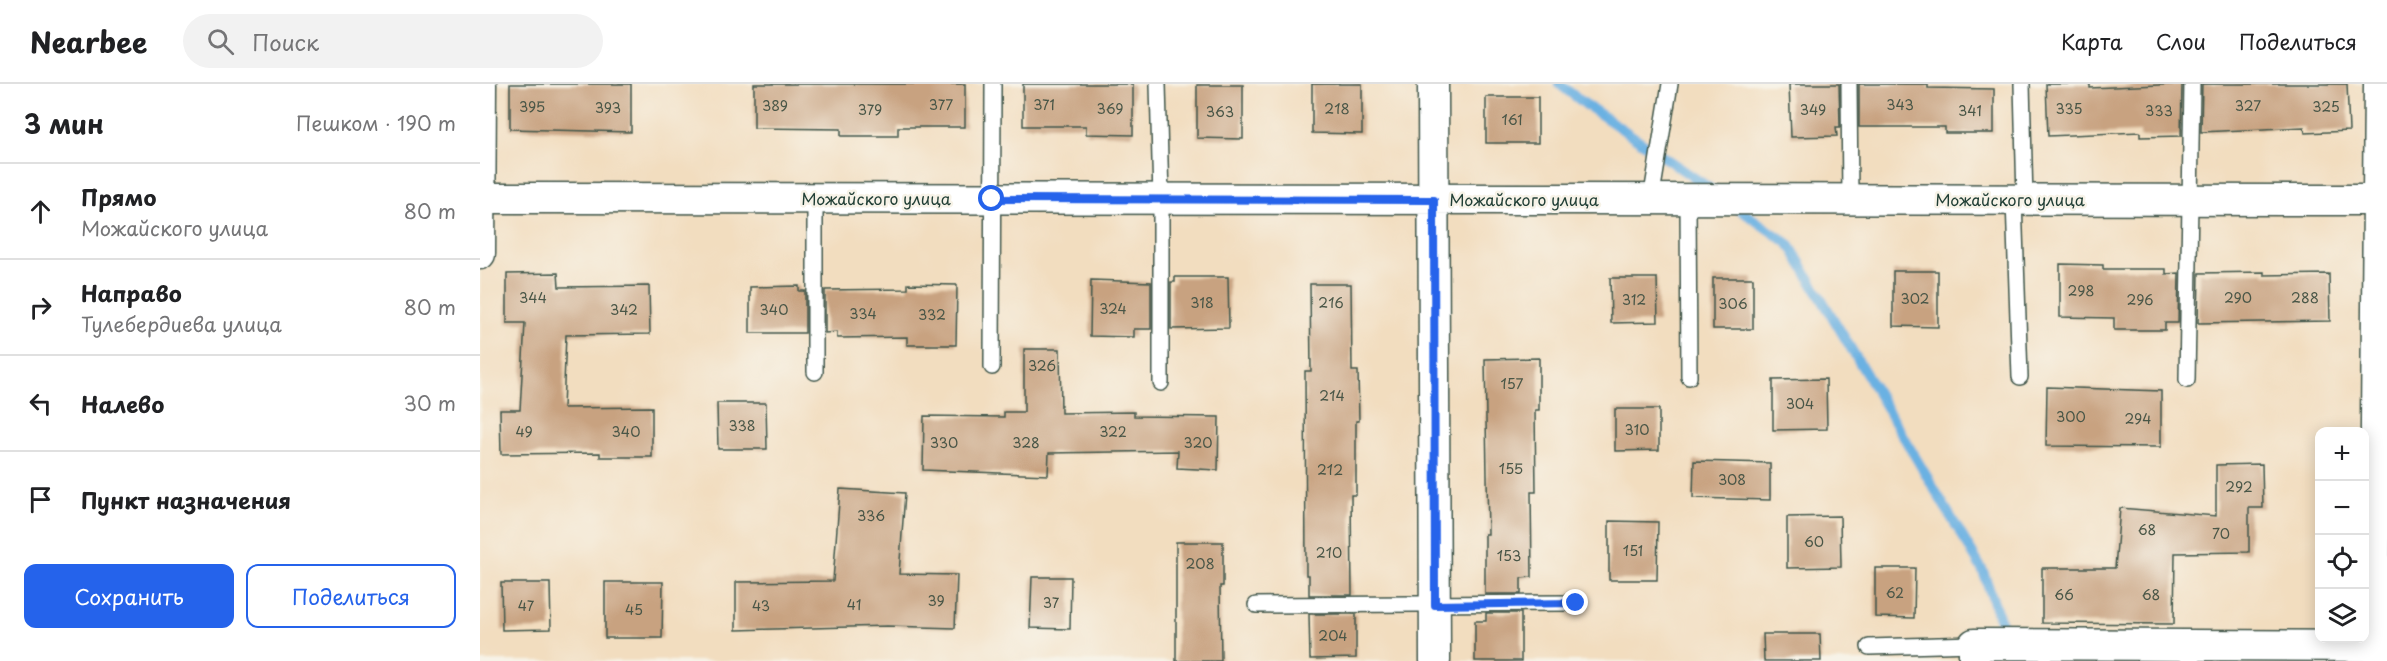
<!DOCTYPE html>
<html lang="ru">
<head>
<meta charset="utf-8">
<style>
	:root { --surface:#fff; --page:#f2f2f2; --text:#202124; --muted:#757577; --line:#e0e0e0; --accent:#2563eb }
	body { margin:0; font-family:"Playpen Sans",sans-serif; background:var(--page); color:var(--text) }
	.controls { position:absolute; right:18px; bottom:18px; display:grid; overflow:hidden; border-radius:12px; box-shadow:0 3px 15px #0003 }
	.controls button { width:54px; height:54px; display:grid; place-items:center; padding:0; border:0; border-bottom:2px solid var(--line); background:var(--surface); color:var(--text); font:30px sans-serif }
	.stop { position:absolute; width:18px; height:18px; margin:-14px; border:4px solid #2563eb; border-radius:50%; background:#fff }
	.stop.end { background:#2563eb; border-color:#fff; box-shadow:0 2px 6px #0008 }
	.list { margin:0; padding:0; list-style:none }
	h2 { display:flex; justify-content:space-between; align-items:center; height:78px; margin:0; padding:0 24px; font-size:26px }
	h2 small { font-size:20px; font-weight:400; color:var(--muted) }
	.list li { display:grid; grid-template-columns:39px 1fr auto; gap:18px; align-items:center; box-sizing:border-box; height:96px; padding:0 24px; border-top:2px solid var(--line) }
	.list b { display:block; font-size:22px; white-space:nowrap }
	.list p { margin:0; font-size:20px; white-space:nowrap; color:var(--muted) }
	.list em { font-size:20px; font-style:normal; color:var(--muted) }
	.actions { display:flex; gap:12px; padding:18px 24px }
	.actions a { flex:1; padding:14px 0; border:2px solid var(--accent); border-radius:12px; text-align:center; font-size:21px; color:var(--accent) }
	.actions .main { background:var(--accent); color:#fff }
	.icon { flex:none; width:33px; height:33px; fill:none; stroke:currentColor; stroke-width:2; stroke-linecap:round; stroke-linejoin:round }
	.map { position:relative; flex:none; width:1907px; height:577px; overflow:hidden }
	header { display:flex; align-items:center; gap:36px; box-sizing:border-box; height:84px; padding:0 30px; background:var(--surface); border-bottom:2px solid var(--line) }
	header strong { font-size:28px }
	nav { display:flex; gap:33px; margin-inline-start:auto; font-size:21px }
	.search { width:420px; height:54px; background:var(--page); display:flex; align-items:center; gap:15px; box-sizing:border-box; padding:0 21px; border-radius:33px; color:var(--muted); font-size:22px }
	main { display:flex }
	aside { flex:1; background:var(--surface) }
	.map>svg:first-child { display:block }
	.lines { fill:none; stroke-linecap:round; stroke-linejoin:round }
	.stream { stroke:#6bb1e2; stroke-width:10 }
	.building { fill:#c8a280 }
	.lane-casing { stroke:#3f5549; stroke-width:18 }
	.street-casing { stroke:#3f5549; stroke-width:33 }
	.lane { stroke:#fff; stroke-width:15 }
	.street { stroke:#fff; stroke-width:30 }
	.route { stroke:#2563eb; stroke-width:8 }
	.labels { text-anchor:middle; stroke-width:5; stroke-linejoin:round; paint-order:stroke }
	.number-label { font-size:14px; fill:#495647 }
	.street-label { font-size:16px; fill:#1f3d34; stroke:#f7f3e8 }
</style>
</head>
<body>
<header>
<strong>Nearbee</strong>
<div class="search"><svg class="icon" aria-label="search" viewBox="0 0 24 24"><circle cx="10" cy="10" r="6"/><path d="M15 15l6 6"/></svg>Поиск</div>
<nav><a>Карта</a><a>Слои</a><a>Поделиться</a></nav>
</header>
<main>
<aside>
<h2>3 мин<small>Пешком · 190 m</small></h2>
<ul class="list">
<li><svg class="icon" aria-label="ahead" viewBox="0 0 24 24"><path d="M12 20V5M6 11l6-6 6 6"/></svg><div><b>Прямо</b><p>Можайского улица</p></div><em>80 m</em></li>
<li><svg class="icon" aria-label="right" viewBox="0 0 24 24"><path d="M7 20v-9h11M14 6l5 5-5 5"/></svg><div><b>Направо</b><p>Тулебердиева улица</p></div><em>80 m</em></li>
<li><svg class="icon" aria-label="left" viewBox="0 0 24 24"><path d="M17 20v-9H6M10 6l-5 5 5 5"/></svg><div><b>Налево</b></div><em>30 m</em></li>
<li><svg class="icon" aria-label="arrive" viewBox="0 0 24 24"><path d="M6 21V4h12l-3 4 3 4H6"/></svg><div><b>Пункт назначения</b></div></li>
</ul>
<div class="actions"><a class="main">Сохранить</a><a>Поделиться</a></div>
</aside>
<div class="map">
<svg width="1907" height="577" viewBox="0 0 1907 577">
	<rect width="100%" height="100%" fill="#f7f3e8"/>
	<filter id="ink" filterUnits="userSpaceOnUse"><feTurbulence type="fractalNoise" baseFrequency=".0167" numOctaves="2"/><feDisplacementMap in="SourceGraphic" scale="12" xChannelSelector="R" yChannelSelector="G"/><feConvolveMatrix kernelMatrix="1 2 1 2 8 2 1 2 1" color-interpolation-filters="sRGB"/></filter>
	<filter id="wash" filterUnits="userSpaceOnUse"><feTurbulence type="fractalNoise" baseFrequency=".008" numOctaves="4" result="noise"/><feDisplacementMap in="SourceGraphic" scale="24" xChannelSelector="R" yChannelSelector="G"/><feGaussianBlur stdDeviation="1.35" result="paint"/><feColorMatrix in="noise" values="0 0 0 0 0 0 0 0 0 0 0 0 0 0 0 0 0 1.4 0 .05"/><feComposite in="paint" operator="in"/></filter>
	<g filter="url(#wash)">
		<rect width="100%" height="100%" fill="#f2ddbf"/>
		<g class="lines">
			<path class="stream" d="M1079,0L1105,20L1234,107
				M1256,123L1309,160L1503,487L1534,577"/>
		</g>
		<g id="blocks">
			<path class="building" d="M30,0H151V48L30,45Z
				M274,0H485V43H418V52H361V45L274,44Z
				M543,0H653V51L606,50V42H543Z
				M832,0H882V50L832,49Z
				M1309,0H1359L1360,43H1356L1357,52L1311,53Z
				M1379,0H1448V4L1514,5V49H1465V43H1379Z
				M1566,0H1610V4L1702,0L1701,52L1660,53V48L1568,52Z
				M1722,0H1867L1869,47L1825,49L1824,43L1721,48Z
				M717,1H763V55L717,54Z
				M1006,13H1058V59H1006Z
				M1580,180L1623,181V185H1686V190L1699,189L1698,239H1685V246H1634V234L1580,233Z
				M1413,187H1458V243L1413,242Z
				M1784,188V191L1849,190L1850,237L1718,239L1719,189Z
				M78,189L79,203L169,202L170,250L86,251L83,324L172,323V373H120V369L21,370L20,326H40L45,239H27V190Z
				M695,193H748L749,244L691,245V198H695Z
				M1130,194H1177L1178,238L1131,239Z
				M1233,194H1273V245H1233Z
				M611,196L671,198V245H654V253L610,252Z
				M428,200L477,201L476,261H427V253L357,254V248L345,249V206L428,205Z
				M830,200H871L872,287H878L879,337H876V411H871L872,511H829V491H826L825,287H831Z
				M319,202V207H325V249H270V203Z
				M544,265H580L581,329L654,328V332L739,333L738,386L697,384L698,367L569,369L568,391L443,386L444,332L524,333V328H544Z
				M1059,274V326H1055L1056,408H1051L1052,493L1041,494V510H1005V450H1008L1005,275Z
				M1346,295L1347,345L1293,346V296Z
				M1567,303L1681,307V363L1566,362Z
				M237,319H286L287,365H238Z
				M1135,325H1179V366L1135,367Z
				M1214,377L1290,379V416L1213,414Z
				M1782,380L1783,424H1769V468L1695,469L1694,540L1562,539V484H1635L1640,424L1736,432V381Z
				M360,405L425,409L419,490L477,491L475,544L407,542L256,546V498L353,497Z
				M1360,432L1361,483L1307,484V433Z
				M1129,437L1178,438L1177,496H1129Z
				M696,458H743V502H740L741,577H696Z
				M1395,484H1435L1434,534L1395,533Z
				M552,493H591L590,545L550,544Z
				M125,498H183L182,554H125Z
				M21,499H70L71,545L22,546Z
				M1006,529H1041V577H995V537H1006Z
				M829,530H876V574L830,575Z
				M1283,550H1340L1341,577H1284Z"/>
		</g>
	</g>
	<g filter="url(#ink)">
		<use href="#blocks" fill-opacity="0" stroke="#3f5549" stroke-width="1.5"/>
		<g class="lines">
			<defs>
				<path id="lane" d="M678,0L681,115V299
					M1369,0L1370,116
					M1542,0L1545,116
					M335,115V288
					M1171,116L1190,0
					M1208,116L1209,293
					M1534,116L1540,293
					M512,283L513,0
					M1707,296L1712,0
					M776,521L1096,519
					M1389,563L1494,560"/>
				<path id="street" d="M953,0L955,577
					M0,114L1907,116
					M0,170L1,0
					M1894,562L1899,0
					M1494,577V560L1907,562"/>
			</defs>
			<use href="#lane" class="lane-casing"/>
			<use href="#street" class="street-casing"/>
			<use href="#lane" class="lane"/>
			<use href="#street" class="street"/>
		</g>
	</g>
	<g class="lines" filter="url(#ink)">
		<path class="route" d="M512,115L954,116L955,521L1096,519"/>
	</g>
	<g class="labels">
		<g class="number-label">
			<text x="461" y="26">377</text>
			<text x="564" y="26">371</text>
			<text x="1420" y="26">343</text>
			<text x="295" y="27">389</text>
			<text x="1768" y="27">327</text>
			<text x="52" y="28">395</text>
			<text x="1846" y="28">325</text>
			<text x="128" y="29">393</text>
			<text x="630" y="30">369</text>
			<text x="857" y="30">218</text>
			<text x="1589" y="30">335</text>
			<text x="390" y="31">379</text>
			<text x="1333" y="31">349</text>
			<text x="1490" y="32">341</text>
			<text x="1679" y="32">333</text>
			<text x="740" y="33">363</text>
			<text x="1032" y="41">161</text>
			<text x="1601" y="212">298</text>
			<text x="53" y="219">344</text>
			<text x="1758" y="219">290</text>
			<text x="1825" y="219">288</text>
			<text x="1435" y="220">302</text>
			<text x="1154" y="221">312</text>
			<text x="1660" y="221">296</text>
			<text x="722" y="224">318</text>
			<text x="851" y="224">216</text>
			<text x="1253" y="225">306</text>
			<text x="633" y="230">324</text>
			<text x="144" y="231">342</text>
			<text x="294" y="231">340</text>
			<text x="383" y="235">334</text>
			<text x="452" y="236">332</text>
			<text x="562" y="287">326</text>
			<text x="1032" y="305">157</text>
			<text x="852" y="317">214</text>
			<text x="1320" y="325">304</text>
			<text x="1591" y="338">300</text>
			<text x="1658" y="340">294</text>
			<text x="262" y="347">338</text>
			<text x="1157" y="351">310</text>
			<text x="44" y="353">49</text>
			<text x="146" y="353">340</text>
			<text x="633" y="353">322</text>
			<text x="464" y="364">330</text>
			<text x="546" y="364">328</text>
			<text x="718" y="364">320</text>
			<text x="1031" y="390">155</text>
			<text x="850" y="391">212</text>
			<text x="1252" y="401">308</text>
			<text x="1759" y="408">292</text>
			<text x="391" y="437">336</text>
			<text x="1667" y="451">68</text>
			<text x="1741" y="455">70</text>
			<text x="1334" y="463">60</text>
			<text x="1153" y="472">151</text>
			<text x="849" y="474">210</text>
			<text x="1029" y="477">153</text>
			<text x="720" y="485">208</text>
			<text x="1415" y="514">62</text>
			<text x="1584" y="516">66</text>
			<text x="1671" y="516">68</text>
			<text x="456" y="522">39</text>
			<text x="571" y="524">37</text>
			<text x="374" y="526">41</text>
			<text x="46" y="527">47</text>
			<text x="281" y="527">43</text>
			<text x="154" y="531">45</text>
			<text x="853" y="557">204</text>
		</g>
		<g class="street-label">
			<text x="396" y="121">Можайского улица</text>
			<text x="1044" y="122">Можайского улица</text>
			<text x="1530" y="122">Можайского улица</text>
		</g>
	</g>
</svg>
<div class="controls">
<button>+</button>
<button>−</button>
<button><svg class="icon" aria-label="locate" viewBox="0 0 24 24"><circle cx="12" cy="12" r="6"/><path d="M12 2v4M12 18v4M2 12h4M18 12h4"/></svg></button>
<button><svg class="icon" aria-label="layers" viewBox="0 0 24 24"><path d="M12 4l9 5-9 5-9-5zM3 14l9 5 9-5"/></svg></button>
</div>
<div class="stop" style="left:512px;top:115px"></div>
<div class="stop end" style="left:1096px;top:519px"></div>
</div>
</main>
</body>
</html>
